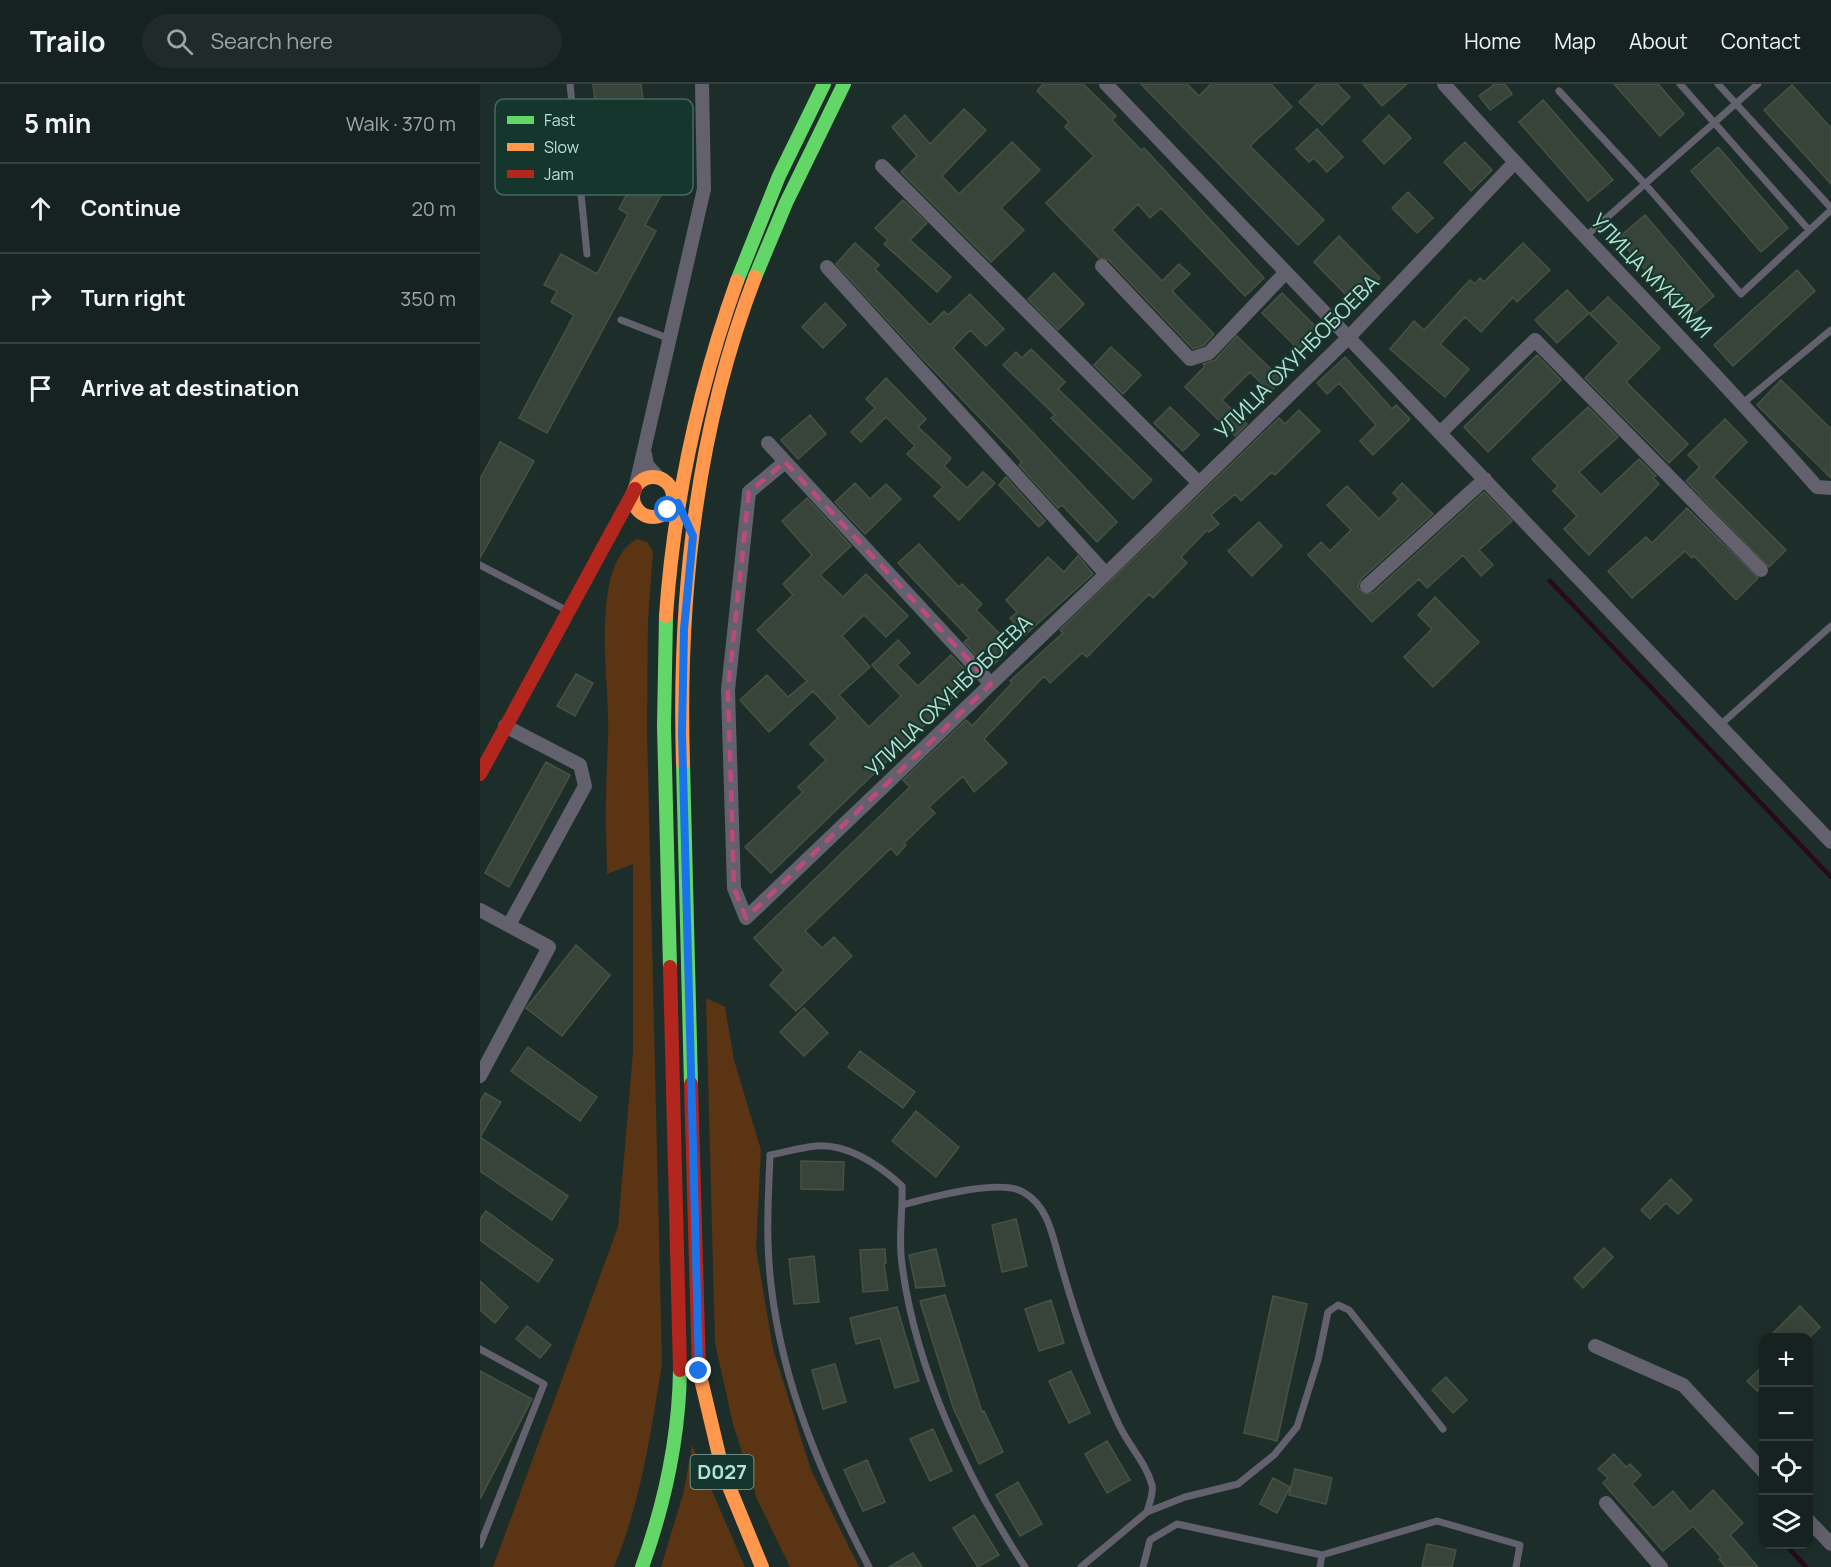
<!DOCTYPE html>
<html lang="en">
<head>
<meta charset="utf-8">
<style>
	:root { --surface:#162220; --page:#1f2a29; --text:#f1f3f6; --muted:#9ea4a5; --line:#353f3e }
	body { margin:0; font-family:Manrope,sans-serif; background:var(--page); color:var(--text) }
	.controls { position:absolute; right:18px; bottom:18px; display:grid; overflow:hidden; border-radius:12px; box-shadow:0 3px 15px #0003 }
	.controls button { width:54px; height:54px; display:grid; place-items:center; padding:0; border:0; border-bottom:2px solid var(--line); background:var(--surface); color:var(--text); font:30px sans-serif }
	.stop { position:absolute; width:18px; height:18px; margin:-14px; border:4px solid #1a73e8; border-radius:50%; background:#fff }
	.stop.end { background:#1a73e8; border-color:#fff; box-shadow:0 2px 6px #0008 }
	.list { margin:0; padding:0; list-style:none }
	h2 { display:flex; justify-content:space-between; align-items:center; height:78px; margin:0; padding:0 24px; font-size:26px }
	h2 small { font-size:20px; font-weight:400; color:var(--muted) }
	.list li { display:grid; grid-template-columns:39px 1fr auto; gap:18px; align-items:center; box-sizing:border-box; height:90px; padding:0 24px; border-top:2px solid var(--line) }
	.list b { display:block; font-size:22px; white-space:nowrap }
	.list em { font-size:20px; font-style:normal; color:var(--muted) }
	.icon { flex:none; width:33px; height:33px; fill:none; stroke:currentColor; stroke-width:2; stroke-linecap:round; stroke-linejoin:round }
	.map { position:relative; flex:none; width:1351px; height:1483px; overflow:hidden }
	header { display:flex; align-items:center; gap:36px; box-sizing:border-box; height:84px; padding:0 30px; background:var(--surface); border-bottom:2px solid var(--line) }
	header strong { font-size:28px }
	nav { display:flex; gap:33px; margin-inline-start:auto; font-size:21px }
	.search { width:420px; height:54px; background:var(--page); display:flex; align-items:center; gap:15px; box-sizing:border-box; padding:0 21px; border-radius:33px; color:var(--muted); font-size:22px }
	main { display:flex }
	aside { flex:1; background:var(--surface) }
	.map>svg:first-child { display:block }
	.green { fill:#5a3413 }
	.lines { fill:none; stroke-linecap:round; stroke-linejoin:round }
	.stream { stroke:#260a18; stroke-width:4.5 }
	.building { fill:#38443a; stroke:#485241; stroke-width:1.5 }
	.lane { stroke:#62616d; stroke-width:7 }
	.street { stroke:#62616d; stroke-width:14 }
	.fast { stroke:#63d668; stroke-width:14 }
	.slow { stroke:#ff974d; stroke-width:14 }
	.jam { stroke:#b3261e; stroke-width:14 }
	.route { stroke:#1a73e8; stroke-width:8 }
	.marked { fill:none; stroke:#be4a79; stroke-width:4.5; stroke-dasharray:12 8; stroke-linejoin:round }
	.labels { text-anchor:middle; stroke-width:4.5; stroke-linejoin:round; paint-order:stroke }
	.shield { fill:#15362d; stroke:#84aea1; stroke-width:1.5 }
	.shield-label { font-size:20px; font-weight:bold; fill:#b3e1d3 }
	.street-label { font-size:21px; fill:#b3e1d3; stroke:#15362d }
	.key { fill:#15362d; stroke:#44695f; stroke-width:1.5 }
	.key-label { font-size:16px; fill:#b3e1d3 }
</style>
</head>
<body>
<header>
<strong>Trailo</strong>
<div class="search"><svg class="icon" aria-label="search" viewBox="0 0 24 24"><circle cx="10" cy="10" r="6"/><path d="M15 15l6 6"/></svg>Search here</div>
<nav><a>Home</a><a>Map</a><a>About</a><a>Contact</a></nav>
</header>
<main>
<aside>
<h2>5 min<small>Walk · 370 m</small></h2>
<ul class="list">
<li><svg class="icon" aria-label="ahead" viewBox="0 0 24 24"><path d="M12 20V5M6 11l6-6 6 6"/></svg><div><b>Continue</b></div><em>20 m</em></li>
<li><svg class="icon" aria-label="right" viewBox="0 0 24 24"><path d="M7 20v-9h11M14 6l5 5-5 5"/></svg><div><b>Turn right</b></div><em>350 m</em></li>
<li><svg class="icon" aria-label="arrive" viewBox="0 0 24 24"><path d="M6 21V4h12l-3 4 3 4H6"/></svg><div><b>Arrive at destination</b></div></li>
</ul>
</aside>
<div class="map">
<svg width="1351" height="1483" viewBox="0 0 1351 1483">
	<rect width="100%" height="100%" fill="#1d2e2a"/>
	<path class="green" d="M157,455L167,458L173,468L168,536L167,645L182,1280C171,1348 161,1418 134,1483H13L138,1143L153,969V780L127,790C127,766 125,741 126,717C126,687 129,658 128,629C127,586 112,478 157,455Z
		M226,914L245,923L254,976L281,1066L276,1164L293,1265L331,1386L379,1483H310L277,1415L253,1340L235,1259Z
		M212,1361L265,1483H181L204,1407Z"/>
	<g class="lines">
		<path class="stream" d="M1070,497L1351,793
			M1305,1460L1326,1483"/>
	</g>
	<path class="building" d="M113,0H161L167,47L150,49L148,29L117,34Z
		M563,0H603L636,32L632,36L661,66L664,64L784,194L765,212L681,124L670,134L658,120L632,146L682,197L699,180L710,190L692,207L734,250L724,261L713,265L629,176L619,174L566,119L614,72L585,43L589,38L557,7Z
		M661,0H707L719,12L731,0H791L812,23L770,62L844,136L818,161Z
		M837,0H857L870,13L842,41L819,18Z
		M883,0H927L902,22Z
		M1015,0H1025L1032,10L1010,26L999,12Z
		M1134,0H1178L1204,30L1180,52Z
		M1312,1L1351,44V100L1284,26Z
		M1063,16L1133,96L1108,117L1039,38Z
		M484,25L506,46L462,92L479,110L532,58L560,86L521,124L544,146L511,178L421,88L437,72L412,43L425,31L450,60Z
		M909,31L931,54L904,80L883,57Z
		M837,45L863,73L847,88L834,74L829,78L816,65Z
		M985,58L1012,86L991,107L964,78Z
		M1238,63L1308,144L1281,168L1211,87Z
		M165,76L192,91L165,141L176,147L67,349L39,334L94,231L71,218L77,207L64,201L81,170L117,190L148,130L139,125Z
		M928,108L953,134L937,149L912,124Z
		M423,116L447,139L430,156L471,193L457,208L404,160L408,156L395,144Z
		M1165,131L1234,212L1207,235L1138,154Z
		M859,152L900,194L874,219L834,178Z
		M375,159L399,181L395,185L450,241L464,227L468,231L490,210L524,245L506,262L490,246L473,264L637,438L617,458L582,421L578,424L539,381L542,378L532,367L443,275L356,180Z
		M1043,159L1070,186L1037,218L1033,213L1001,248L985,233L960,260L989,285L965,313L910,265L934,237L944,246L990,196L995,200L1000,194L1004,198Z
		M1317,186L1335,207L1253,282L1234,261Z
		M574,189L604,220L578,246L548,215Z
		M1087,206L1109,229L1077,259L1055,236Z
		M802,209L838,245L818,265L782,229Z
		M1128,213L1180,264L1146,298L1208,360L1189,379L1105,294L1139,259L1110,230Z
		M345,219L366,241L343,264L322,243Z
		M757,252L802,296L790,308L770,288L742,316L767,340L755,352L705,303L725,282L723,280L735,276Z
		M631,263L661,291L643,310L614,281Z
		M551,265L585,298L578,305L672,396L653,415L571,334L575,331L523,281L536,268L542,274Z
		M1057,271L1081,296L1008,368L984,343Z
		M865,273L912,325L916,321L930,335L893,371L880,357L896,341L859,299L847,310L837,299Z
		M406,294L446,335L438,343L471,374L464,382L487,404L503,388L515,399L479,436L454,412L463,403L427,370L435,362L406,333L381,358L371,348L395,324L386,315Z
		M1301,296L1351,345V394L1277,321Z
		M690,323L719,351L703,367L674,339Z
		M1108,323L1138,353L1099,388L1121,411L1159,375L1176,392L1173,394L1179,400L1109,471L1084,445L1097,432L1073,407L1078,402L1052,375Z
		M819,326L840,347L795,391L792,388L761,417L755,410L731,431L739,440L729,448L727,446L701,473L707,479L673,514L669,510L607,573L602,569L570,599L564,592L504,655L527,679L494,708L483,692L449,723L455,729L424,759L426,761L417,771L411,764L325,847L342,864L354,853L372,872L316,927L290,901L304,886L274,854L430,703L423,696L486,636L492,642L532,599L530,597L583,549L580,546L799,334L805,340Z
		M330,331L346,350L318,375L301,356Z
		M1245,335L1267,358L1233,393L1306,466L1289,483L1206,397L1220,383L1208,371Z
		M20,358L54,377L0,474V395Z
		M526,393L565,437L559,443L519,401Z
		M375,399L390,415L406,400L421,415L385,450L355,418Z
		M922,399L953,430L881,495L878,503L884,510L893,509L1004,408L1032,437L999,466L1013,481L1001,492L983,471L947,504L939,495L892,538L828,471L841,458L850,467L871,446L847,421L867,402L899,435L919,415L913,409Z
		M327,414L371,462L340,491L363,513L386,490L428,532L406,553L384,531L362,552L390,583L359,611L389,643L421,612L392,581L418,556L430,569L417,581L438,602L471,571L493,594L291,789L265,763L323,708L318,703L346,676L330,660L358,634L333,607L289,648L260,616L287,591L308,613L327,597L277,546L313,511L303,500L332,471L302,437Z
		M1207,424L1278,494L1256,516L1214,472L1212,474L1205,467L1152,514L1128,487L1166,453L1172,459Z
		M779,438L802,462L772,492L748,467Z
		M439,460L479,503L482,500L502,520L496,526L522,552L516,558L526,569L514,580L511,577L506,582L484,558L489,554L418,479Z
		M598,472L613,490L545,551L530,534L537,528L526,516L568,473L584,488Z
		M955,513L999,558L953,603L924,573L952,545L938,531Z
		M96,590L113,599L95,632L77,622Z
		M66,678L90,691L29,803L5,789Z
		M96,861L130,891L82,952L46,924Z
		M324,924L348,949L324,972L300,948Z
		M48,963L117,1013L100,1037L31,987Z
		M380,967L435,1008L423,1024L368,983Z
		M5,1009L21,1018L0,1053L88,1112L72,1136L0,1087V1018Z
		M436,1027L479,1063L456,1093L412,1057Z
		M321,1077L364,1078L363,1106L321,1105Z
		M1191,1095L1212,1116L1198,1130L1186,1119L1170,1135L1161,1126Z
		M6,1127L73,1176L58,1198L0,1156V1135Z
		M536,1135L547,1182L522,1188L512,1141Z
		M1124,1164L1133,1173L1103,1204L1094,1194Z
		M405,1165L406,1179L404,1180L408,1206L383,1208L380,1166Z
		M456,1165L465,1202L436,1204L429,1171Z
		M334,1172L339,1218L314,1220L309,1175Z
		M0,1197L28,1223L15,1239L0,1226Z
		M465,1211L502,1328L504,1327L523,1368L499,1380L473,1323L440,1217Z
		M793,1212L827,1220L797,1357L764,1349Z
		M571,1216L584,1259L559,1267L545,1225Z
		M1320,1222L1340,1243L1329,1254H1288Z
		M417,1223L439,1297L415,1304L400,1254L376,1260L370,1234Z
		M47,1242L71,1261L60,1274L36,1255Z
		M355,1280L366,1318L343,1325L332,1286Z
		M1284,1281V1300L1277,1307L1267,1297Z
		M0,1287L52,1315L0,1415Z
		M591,1287L610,1329L589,1339L569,1297Z
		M966,1293L987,1316L973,1329L952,1306Z
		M453,1345L472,1387L450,1397L430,1355Z
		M627,1357L650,1396L627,1409L605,1370Z
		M1134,1370L1146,1383L1150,1380L1161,1391L1152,1400L1173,1424L1193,1407L1210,1428L1233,1406L1263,1439L1250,1451L1278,1483H1246L1239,1475L1241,1473L1213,1442L1183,1467L1123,1399L1128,1394L1118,1385Z
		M387,1376L405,1418L383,1427L364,1386Z
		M815,1385L852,1394L846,1420L809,1411Z
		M793,1394L810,1403L797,1429L780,1420Z
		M538,1398L562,1440L540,1452L516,1411Z
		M494,1431L519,1471L498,1483L473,1444Z
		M947,1460L976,1466L972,1483H942Z
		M433,1469L442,1483H409Z"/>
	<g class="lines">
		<path class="lane" d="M90,0L107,170
			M1200,0L1329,146
			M1238,0L1351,124
			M1079,7L1165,100L1261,210L1351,126
			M1105,153L1278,0
			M141,236L190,255
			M1263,319L1351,246
			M0,481L88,527
			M1239,642L1351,542
			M422,1121C449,1114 519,1094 543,1108C567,1121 572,1149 579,1174C595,1231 614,1288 639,1341C649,1362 666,1379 672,1401C674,1409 669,1420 667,1428
			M0,1265L64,1300L0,1461
			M389,1483C336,1382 291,1274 288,1158C287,1129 289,1100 290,1071C306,1068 322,1063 337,1062C369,1060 400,1082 422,1102C423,1128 418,1153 422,1180C435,1285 488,1396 545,1483
			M601,1483L667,1428L705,1413L758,1400L794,1371L817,1343L838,1276L848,1228L858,1221L869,1226L963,1345
			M663,1483L670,1456L697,1440L842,1471L957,1437L1040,1461L1036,1483
			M840,1483L842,1471"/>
		<path class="street" d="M626,0L1351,758
			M964,0C1086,137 1216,265 1337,403L1351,404
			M402,82L719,399
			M622,182L710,275L729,269L806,188
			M347,183L626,490
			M960,349L1055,256L1281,486
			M288,359L511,600
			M165,370L167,381L178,393
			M305,378L269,408L248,606L254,804L266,834L626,490L869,253L1034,79
			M155,405L224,105L222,0
			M887,502L1005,395
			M25,642L100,681L105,702L29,841
			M0,826L69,863L0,992
			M1115,1262L1203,1301L1284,1388
			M1126,1419L1181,1483
			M1328,1436L1351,1460"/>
		<path class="fast" d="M275,193L306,119L364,0
			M257,197L299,92L344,0
			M186,532L184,642L190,883
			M203,679L211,1000
			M162,1483C185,1419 199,1355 200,1286"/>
		<path class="slow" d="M153 413a20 20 0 1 1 40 0a20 20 0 1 1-40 0Z
			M186,532C194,416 218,306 257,197
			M203,679C198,516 216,346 275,193
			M219,1287L243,1388L282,1483"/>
		<path class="jam" d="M0,690L155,405
			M190,883L200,1286
			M211,1000L219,1287"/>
	</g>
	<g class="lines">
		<path class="route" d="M188,426L198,419L213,452L204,545L202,649L219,1287"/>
	</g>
	<path class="marked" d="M305,378L511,600L266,834L254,804L248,606L269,408Z"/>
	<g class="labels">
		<rect class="shield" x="210.5" y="1371" width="63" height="34" rx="4.5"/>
		<g class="shield-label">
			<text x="242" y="1395">D027</text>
		</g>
		<g class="street-label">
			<text transform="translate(1171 192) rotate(46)" y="7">УЛИЦА МУКИМИ</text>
			<text transform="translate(817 273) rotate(-45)" y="7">УЛИЦА ОХУНБОБОЕВА</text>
			<text transform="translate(469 612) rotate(-44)" y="7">УЛИЦА ОХУНБОБОЕВА</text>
		</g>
	</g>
	<rect x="15" y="15" width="198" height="96" rx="9" class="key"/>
	<rect x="27" y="32" width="27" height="8" fill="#63d668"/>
	<rect x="27" y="59" width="27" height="8" fill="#ff974d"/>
	<rect x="27" y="86" width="27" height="8" fill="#b3261e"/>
	<g class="key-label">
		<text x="64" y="42">Fast</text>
		<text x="64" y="69">Slow</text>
		<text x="64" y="96">Jam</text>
	</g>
</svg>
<div class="controls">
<button>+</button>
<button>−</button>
<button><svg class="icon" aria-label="locate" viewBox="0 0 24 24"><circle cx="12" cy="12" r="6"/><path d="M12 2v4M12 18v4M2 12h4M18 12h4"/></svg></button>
<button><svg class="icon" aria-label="layers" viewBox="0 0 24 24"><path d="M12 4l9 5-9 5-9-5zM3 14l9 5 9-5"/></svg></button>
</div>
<div class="stop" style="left:188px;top:426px"></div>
<div class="stop end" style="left:219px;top:1287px"></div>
</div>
</main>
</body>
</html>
